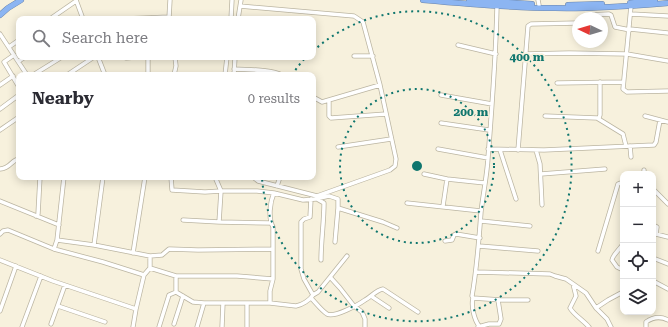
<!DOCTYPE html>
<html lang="en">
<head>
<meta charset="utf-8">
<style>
	:root { --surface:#fff; --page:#f2f2f3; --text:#2b2b33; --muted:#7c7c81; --line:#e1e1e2 }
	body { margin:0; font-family:"Roboto Serif",serif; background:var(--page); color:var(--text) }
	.controls { position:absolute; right:12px; bottom:12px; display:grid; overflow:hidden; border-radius:8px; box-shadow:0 2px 10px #0003 }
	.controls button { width:36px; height:36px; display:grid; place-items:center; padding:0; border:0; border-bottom:1px solid var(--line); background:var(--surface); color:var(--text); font:20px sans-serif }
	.compass { position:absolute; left:572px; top:12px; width:36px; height:36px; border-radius:50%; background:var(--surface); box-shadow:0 2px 10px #0003; rotate:274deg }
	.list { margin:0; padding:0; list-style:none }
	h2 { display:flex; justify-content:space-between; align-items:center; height:52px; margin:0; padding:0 16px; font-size:17px }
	h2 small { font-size:13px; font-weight:400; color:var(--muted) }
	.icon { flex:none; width:22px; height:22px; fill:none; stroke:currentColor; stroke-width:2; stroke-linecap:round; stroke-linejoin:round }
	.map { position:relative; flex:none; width:668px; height:327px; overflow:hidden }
	.search { position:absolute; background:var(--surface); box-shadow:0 2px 10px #0003; left:16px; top:16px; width:300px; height:44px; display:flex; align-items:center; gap:10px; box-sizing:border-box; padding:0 14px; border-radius:8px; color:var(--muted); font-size:15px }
	.panel { position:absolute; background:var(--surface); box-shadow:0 2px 10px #0003; left:16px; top:72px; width:300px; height:108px; border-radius:8px }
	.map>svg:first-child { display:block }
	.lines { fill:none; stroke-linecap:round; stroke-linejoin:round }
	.minor-casing { stroke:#bbb5a2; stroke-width:5 }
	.highway-casing { stroke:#6b85aa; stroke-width:6 }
	.minor { stroke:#fff; stroke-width:3.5 }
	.highway { stroke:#8cb5f2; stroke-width:5 }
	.ring { fill:none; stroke:#0f766e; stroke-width:2; stroke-dasharray:2 4 }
	.centre { fill:#0f766e; stroke:#f7f1dd; stroke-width:2 }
	.ring-label { font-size:12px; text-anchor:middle; font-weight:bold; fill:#0f766e; stroke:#f7f1dd; stroke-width:3.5; stroke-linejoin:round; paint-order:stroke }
</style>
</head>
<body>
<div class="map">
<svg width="668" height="327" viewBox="0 0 668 327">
	<rect width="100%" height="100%" fill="#f7f1dd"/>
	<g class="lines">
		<defs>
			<path id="minor" d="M76,0L83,19
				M538,0L539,5
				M240,6L354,16L363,22L380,85L396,159L395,166L390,170L317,196L258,181L253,177
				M497,6C496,57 492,107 488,158C487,176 483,194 481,212C479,240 477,268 472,296L473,298L501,300H528
				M631,6L623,89L627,92L668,91
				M631,14L668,16
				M169,18L170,0
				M586,18L588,15L609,14L611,15L615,27L630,30
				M50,19L76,1
				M122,19L169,17
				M231,19L232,0
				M238,19L241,0
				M630,29L668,33
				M0,34L27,75
				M458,45L496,54
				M9,47L19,40
				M525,54L569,53L627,54L668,61
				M14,55L4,62L19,87
				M354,56H373
				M98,57L105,75
				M126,58L137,57
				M19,61L25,57
				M234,69C248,70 270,69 282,75
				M33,75L62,57
				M67,75L94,57
				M148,75V57
				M174,75L176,66L175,57
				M225,75L227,57
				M234,75L235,57
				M557,83L623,82
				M0,85L13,76
				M441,95L492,104
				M313,97L322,102L380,85
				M329,101V116L331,118L386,114
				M0,109L19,95
				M545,116L597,118L623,134L626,146
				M645,116L668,122
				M597,118H599L600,115V82
				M441,123L489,130
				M0,130L19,117
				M630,146L631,157
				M338,147L391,139
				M438,149L488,158
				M488,149L544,150L654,145L656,142L660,120
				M500,150L516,199
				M518,150L528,26L531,24L578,23
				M536,150L540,164L542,205
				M0,169C11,168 11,160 19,159
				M644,170V174
				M424,174L447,179
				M541,174L605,169
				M171,177L172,190L205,192L221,191H257L274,193L303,200L316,199L329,196L338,199V208L383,222L397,228
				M215,177L221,191L219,222
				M277,186L280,177
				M653,189L668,204
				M317,199L324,203C324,222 321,241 321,260
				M0,201L59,225
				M407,203L481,211
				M443,206L447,179L485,183
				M36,216L38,214L40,177
				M183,220L219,222L271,223
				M481,221L530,226
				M653,225L657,227L656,234L668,237
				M0,234L3,231L8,230L54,249L103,262L144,275
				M57,240L94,245L150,256L162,255L169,249L198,250L273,249
				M445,241L452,240L454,235L456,234L480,238
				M335,242L338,208
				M623,244C620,249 612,256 612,260L617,267L623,270
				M94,245L103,177
				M479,246L538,251
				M54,249L57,240L64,177
				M598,251L618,184L623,182
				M133,253L145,177
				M653,258L668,264
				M0,260L53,281L136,309
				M150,268L176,276H237L273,279
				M476,272L550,274L555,276L566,279L586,293L596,308L607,319L611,327
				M330,277L340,288L354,306L362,312L365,319V327
				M653,281L668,289
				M573,284L576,296L570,308C573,314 584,321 589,327
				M176,292L193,302L204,303H270L296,306C302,305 310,300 313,295L304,279L301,269V222L304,219L310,217L311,199
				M313,295L318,292L347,256
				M371,296L389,308
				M311,298C316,303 321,310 327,314C334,318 358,305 365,300C371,297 376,290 383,289L418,312
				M473,298C471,306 474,319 479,326
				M270,303V291L273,279V227C268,218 270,202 274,193
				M58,306L105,322
				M596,308L608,300L621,293L623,294
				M0,311L16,266
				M51,324L65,285
				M174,324L183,296
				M22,327L41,276
				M133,327L136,309L144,275L150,268V256
				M159,327L169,295L176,292V276
				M197,327L204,303
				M222,327L223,303
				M247,327V303
				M478,327L489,324H499L501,319L498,300
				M646,327V322C653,317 660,316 668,320"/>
			<path id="highway" d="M423,0C467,4 511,8 555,8C593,9 630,6 668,3
				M469,0L532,4
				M630,3L655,0
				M568,5L602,4
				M0,15L8,8L21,0"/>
		</defs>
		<use href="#minor" class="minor-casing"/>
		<use href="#highway" class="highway-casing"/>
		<use href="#minor" class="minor"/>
		<use href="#highway" class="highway"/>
	</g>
	<g class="ring">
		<circle cx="417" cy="166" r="77"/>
		<path d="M292 75A155 155 0 0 1 306 57M313 51A155 155 0 1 1 262 178"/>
	</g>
	<circle cx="417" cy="166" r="6" class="centre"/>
	<g class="ring-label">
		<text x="527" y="61">400 m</text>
		<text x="471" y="116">200 m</text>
	</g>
</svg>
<div class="controls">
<button>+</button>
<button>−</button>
<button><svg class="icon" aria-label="locate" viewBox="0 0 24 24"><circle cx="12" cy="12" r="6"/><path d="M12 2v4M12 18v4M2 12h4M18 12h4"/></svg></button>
<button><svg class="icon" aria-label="layers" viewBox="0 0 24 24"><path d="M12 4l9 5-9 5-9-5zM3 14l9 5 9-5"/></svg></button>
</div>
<svg class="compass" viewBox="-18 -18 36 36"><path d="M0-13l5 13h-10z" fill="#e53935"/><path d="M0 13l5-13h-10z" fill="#7c7c81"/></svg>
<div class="search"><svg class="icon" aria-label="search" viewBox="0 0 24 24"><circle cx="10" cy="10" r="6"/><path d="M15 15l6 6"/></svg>Search here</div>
<section class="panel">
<h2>Nearby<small>0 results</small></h2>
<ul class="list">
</ul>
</section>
</div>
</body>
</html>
